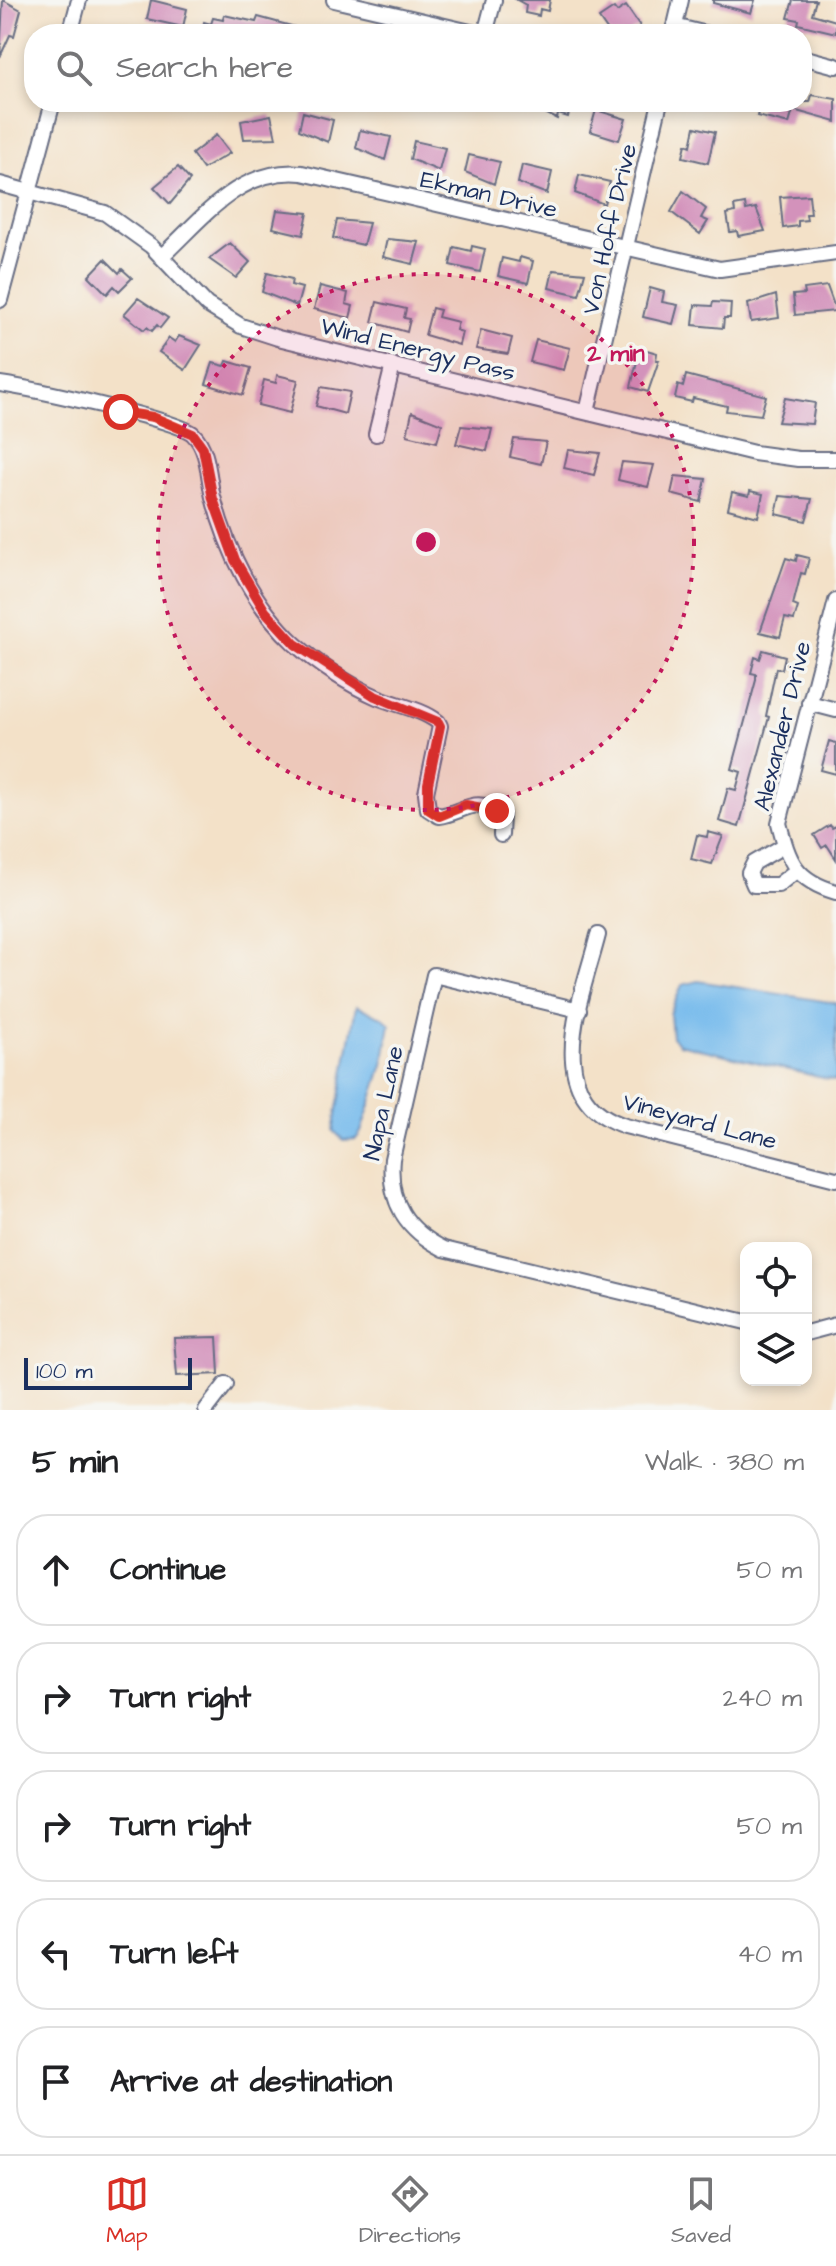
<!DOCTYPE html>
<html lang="en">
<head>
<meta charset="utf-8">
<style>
	:root { --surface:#fff; --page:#f6f6f6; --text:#202124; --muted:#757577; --line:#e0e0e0; --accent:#d93025 }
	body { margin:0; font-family:"Architects Daughter",sans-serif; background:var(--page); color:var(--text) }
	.controls { position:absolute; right:24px; bottom:24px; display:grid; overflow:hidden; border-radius:16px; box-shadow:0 4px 12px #0003 }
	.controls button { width:72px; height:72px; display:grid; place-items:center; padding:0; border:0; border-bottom:2px solid var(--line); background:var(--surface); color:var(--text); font:40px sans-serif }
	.scale { position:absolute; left:24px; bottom:20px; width:168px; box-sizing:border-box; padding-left:8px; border:4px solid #1b2f5e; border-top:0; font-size:22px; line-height:28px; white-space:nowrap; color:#1b2f5e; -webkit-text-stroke:6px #f6f6f2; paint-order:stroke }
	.stop { position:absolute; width:24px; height:24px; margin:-18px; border:6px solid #d93025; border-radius:50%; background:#fff }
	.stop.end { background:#d93025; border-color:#fff; box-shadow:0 2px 8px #0008 }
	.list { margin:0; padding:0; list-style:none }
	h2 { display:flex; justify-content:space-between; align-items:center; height:104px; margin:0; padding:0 32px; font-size:34px }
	h2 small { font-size:26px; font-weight:400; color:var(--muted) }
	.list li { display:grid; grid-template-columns:52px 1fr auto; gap:24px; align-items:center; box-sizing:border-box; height:112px; margin:0 16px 16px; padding:0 16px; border:2px solid var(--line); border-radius:32px }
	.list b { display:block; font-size:30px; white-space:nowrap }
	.list em { font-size:26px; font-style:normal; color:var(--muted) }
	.icon { flex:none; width:44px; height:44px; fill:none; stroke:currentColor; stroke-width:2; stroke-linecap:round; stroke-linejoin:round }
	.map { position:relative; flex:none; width:836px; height:1410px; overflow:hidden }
	.search { position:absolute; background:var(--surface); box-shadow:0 4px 12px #0003; left:24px; right:24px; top:24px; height:88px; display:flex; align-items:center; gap:20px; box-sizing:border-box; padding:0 28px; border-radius:32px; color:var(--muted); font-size:30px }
	.sheet { height:744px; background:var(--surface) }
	nav { display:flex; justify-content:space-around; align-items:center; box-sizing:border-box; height:112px; border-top:2px solid var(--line); background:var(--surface); font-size:22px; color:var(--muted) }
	nav a { display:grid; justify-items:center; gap:4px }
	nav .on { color:var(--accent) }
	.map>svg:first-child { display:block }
	.water { fill:#75baec; stroke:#4874a5; stroke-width:2 }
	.building { fill:#d392bb }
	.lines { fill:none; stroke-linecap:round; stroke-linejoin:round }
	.minor-casing { stroke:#676d83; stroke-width:18 }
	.minor { stroke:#fff; stroke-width:14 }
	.route { stroke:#d93025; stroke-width:10 }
	.ring { fill:none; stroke:#c2185b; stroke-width:4; stroke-dasharray:4 8 }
	.labels { text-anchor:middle; stroke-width:7; stroke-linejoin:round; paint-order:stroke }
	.street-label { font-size:24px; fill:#1b2f5e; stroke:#f6f6f2 }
	.centre { fill:#c2185b; stroke:#f6f6f2; stroke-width:4 }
	.ring-label { font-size:24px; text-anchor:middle; font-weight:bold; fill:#c2185b; stroke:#f6f6f2; stroke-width:7; stroke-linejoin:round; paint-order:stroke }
</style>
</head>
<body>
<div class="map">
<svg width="836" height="1410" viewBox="0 0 836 1410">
	<rect width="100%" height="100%" fill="#f6f6f2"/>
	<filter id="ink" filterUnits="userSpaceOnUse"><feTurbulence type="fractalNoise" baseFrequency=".0125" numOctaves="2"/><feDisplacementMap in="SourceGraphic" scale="16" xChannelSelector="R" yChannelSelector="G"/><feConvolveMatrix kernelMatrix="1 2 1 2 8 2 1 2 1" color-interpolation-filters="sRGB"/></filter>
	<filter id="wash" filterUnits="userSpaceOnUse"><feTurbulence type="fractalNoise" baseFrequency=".006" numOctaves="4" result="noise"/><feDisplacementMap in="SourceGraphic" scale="32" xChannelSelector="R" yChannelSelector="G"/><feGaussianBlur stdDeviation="1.8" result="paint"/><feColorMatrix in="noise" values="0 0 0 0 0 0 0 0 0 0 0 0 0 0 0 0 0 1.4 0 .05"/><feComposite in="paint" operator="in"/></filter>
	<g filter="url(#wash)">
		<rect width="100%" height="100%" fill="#f3e1c8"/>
		<path class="water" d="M698,981L836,1003V1081L679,1044L672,1037L670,1014L682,985Z
			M356,1006L382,1017L390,1024L383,1065L361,1132L356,1139L343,1140L334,1131Z"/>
		<g id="blocks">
			<path class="building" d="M3,0L21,10L14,36L10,35L0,57Z
				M151,0L187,9L183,27L147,19Z
				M517,0H550L548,11L540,9L539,16L525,13L526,5Z
				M713,0H755L751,13L713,3Z
				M793,0H816L812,14L836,21V33L798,24L799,20L788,18Z
				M626,6L640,26L627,34H610L599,18L614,8L617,12Z
				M224,15L256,22L258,17L310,31V34H250L234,30L233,34H202L204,22L211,24L213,18L223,20Z
				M812,95L836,99V122L793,110L789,124L757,116L761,102H810Z
				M539,102H572L568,117L558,114L557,119L537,109Z
				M596,110L626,119L619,140L590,131Z
				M303,112L333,120L328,142L299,130Z
				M271,115L276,138L244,139L241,121Z
				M695,127L715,132L708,163L683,157L686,144L691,146Z
				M360,130L391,137L385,160L356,148Z
				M216,135L230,153L203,169L192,154Z
				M414,141L445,148L439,171L410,159Z
				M469,155L500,162L494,184L465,172Z
				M522,165L552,172L547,194L518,183Z
				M178,167L190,180L170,204L154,187Z
				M579,175L610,182L604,204L575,193Z
				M683,191L706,209L701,218L708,221L700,234L671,212Z
				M809,195L811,214H806L807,220L798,221V226L783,228L780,197Z
				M745,204L746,210L756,208L765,231L738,236L737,231L730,232L727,214L735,212L734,206Z
				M277,210L308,213L303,235L273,228Z
				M337,220L369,223L363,245L333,238Z
				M387,239L419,242L413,264L383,257Z
				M230,243L250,262L236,278L209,259Z
				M472,246L485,249L480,272L450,265L454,247L471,251Z
				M520,257L533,261L528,283L498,276L502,258L519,262Z
				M105,259L119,273L122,269L132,278L119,291L114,286L107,294L89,276Z
				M553,270L585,273L579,295L549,288Z
				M267,273L292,279L291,285L302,288L297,306L262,292Z
				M320,286L348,293L346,304L353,306L350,318L314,309Z
				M827,286L836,311L795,315L793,295L805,294L804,289Z
				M650,288L664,292L662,302L678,305L673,324L643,317Z
				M776,295L779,318L751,322L748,304Z
				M138,298L168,318L160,328L157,325L152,331L147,327L144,330L124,314Z
				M377,302L406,309L404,318L410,319L407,332L372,322Z
				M713,302L731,303L730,318H724L723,328L693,325L695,305L712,306Z
				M432,308L440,310L438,317L458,322L456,330L462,332L459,345L425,335Z
				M481,330L512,338L508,354L476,349Z
				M179,336L201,345L185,370L159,352L169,338L175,342Z
				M536,340L570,348L564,370L530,362Z
				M640,348L657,353L656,360H659L648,392L631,387Z
				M227,361L251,368L243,395L206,384L213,363L225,366Z
				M277,375L298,380L290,413L258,405L264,380L276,383Z
				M686,375L766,396L761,415L726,411L727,406L693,398L692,402L675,398L678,385L683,387Z
				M321,387L350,392L345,414L316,406Z
				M785,398L815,403L812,424L778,422Z
				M412,412L442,424L437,442L407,435Z
				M461,426L492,429L487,451L456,444Z
				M514,439L546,442L541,464L510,457Z
				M568,450L600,453L594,475L564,468Z
				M622,462L654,465L648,487L618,480Z
				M675,476L706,479L701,502L671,494Z
				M750,491L763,494L758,517L728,509L732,492L749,496Z
				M780,496L812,499L806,521L776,514Z
				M797,555L809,558L805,574L801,573L793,605L798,607L794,620L785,618L780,637L760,632L786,558L796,561Z
				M763,650L785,656L782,669L776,668L766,716L769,717L739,827L719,821L728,788L736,790L741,772L732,769L756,680V674L751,673L755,657L760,659Z
				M829,741L836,743V774L821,770Z
				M830,825L832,828L836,826V859L827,845L822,848L814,835Z
				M708,832L723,836L712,864L691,859L697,835L707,837Z
				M217,1337L219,1374L177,1376L174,1338Z"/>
		</g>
	</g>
	<g filter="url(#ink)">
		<use href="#blocks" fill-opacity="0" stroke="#676d83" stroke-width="2"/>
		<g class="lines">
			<defs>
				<path id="minor" d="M334,0L479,34
					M674,26L707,34
					M70,34L79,0
					M485,34L494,0
					M673,34L681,0
					M802,57L836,66
					M0,184L105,213L151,246L207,305L241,326L278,338L754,453L798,459H836
					M161,257C203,218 240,167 302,173L720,269L836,253
					M0,300L53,102
					M0,384C29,388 178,420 193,434C209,450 208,477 213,497C227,551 254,606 295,644C318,664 349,685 377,697C396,705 422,709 438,722L440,726L426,793L428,809L439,816C463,813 476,794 502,815L501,835
					M587,412L660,102
					M376,434L393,365
					M836,601L779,823C789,862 795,880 836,892
					M809,703L836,710
					M785,845L754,863L749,873L754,885H778L797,870
					M598,935C582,998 538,1097 625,1126L836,1179
					M579,1010L434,975L392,1159C388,1202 406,1230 444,1249L746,1322
					M806,1333L836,1325
					M206,1410L226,1384"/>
			</defs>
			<use href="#minor" class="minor-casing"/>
			<use href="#minor" class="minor"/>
		</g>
	</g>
	<g class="lines" filter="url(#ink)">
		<path class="route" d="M121,412L153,417L193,434L203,448L213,499L235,560L265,611L295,644L375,696L438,722L440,726L428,784V809L439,816L466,805L497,811"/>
	</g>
	<circle cx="426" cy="542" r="268" fill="#c2185b" fill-opacity=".12"/>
	<circle class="ring" cx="426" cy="542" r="268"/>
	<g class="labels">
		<g class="street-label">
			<text transform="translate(489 194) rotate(13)" y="8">Ekman Drive</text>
			<text transform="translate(609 229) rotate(-77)" y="8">Von Hoff Drive</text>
			<text transform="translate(418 349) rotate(14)" y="8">Wind Energy Pass</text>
			<text transform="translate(782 726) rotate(-76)" y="8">Alexander Drive</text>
			<text transform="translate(383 1103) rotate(-78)" y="8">Napa Lane</text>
			<text transform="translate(700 1121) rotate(15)" y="8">Vineyard Lane</text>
		</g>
	</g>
	<circle cx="426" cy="542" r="12" class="centre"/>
	<g class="ring-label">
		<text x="616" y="361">2 min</text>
	</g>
</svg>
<div class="controls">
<button><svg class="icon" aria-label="locate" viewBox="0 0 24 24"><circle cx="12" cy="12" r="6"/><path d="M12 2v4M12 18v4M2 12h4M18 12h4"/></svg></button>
<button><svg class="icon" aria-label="layers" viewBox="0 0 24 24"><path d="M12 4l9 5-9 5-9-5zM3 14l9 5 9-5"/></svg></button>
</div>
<div class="scale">100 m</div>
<div class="stop" style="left:121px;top:412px"></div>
<div class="stop end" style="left:497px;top:811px"></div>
<div class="search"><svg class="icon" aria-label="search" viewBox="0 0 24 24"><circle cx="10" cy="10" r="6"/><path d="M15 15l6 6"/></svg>Search here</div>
</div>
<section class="sheet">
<h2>5 min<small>Walk · 380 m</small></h2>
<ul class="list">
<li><svg class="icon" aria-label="ahead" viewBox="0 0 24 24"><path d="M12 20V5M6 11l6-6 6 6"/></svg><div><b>Continue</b></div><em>50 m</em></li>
<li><svg class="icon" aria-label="right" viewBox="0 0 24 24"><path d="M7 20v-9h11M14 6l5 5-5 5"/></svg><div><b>Turn right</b></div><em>240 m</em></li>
<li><svg class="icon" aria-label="right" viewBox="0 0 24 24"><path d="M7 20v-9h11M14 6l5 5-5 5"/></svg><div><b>Turn right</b></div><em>50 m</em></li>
<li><svg class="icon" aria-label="left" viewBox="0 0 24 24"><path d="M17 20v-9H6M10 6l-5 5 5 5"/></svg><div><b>Turn left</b></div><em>40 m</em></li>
<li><svg class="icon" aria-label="arrive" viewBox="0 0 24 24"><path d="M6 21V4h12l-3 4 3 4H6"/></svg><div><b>Arrive at destination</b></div></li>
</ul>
</section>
<nav>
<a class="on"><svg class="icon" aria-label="map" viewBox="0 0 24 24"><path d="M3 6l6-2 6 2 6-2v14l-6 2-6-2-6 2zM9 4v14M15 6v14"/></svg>Map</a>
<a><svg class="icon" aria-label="directions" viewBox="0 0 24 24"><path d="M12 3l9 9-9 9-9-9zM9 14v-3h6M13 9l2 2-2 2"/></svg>Directions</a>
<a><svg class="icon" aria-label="saved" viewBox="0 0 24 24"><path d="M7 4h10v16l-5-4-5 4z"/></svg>Saved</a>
</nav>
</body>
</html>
